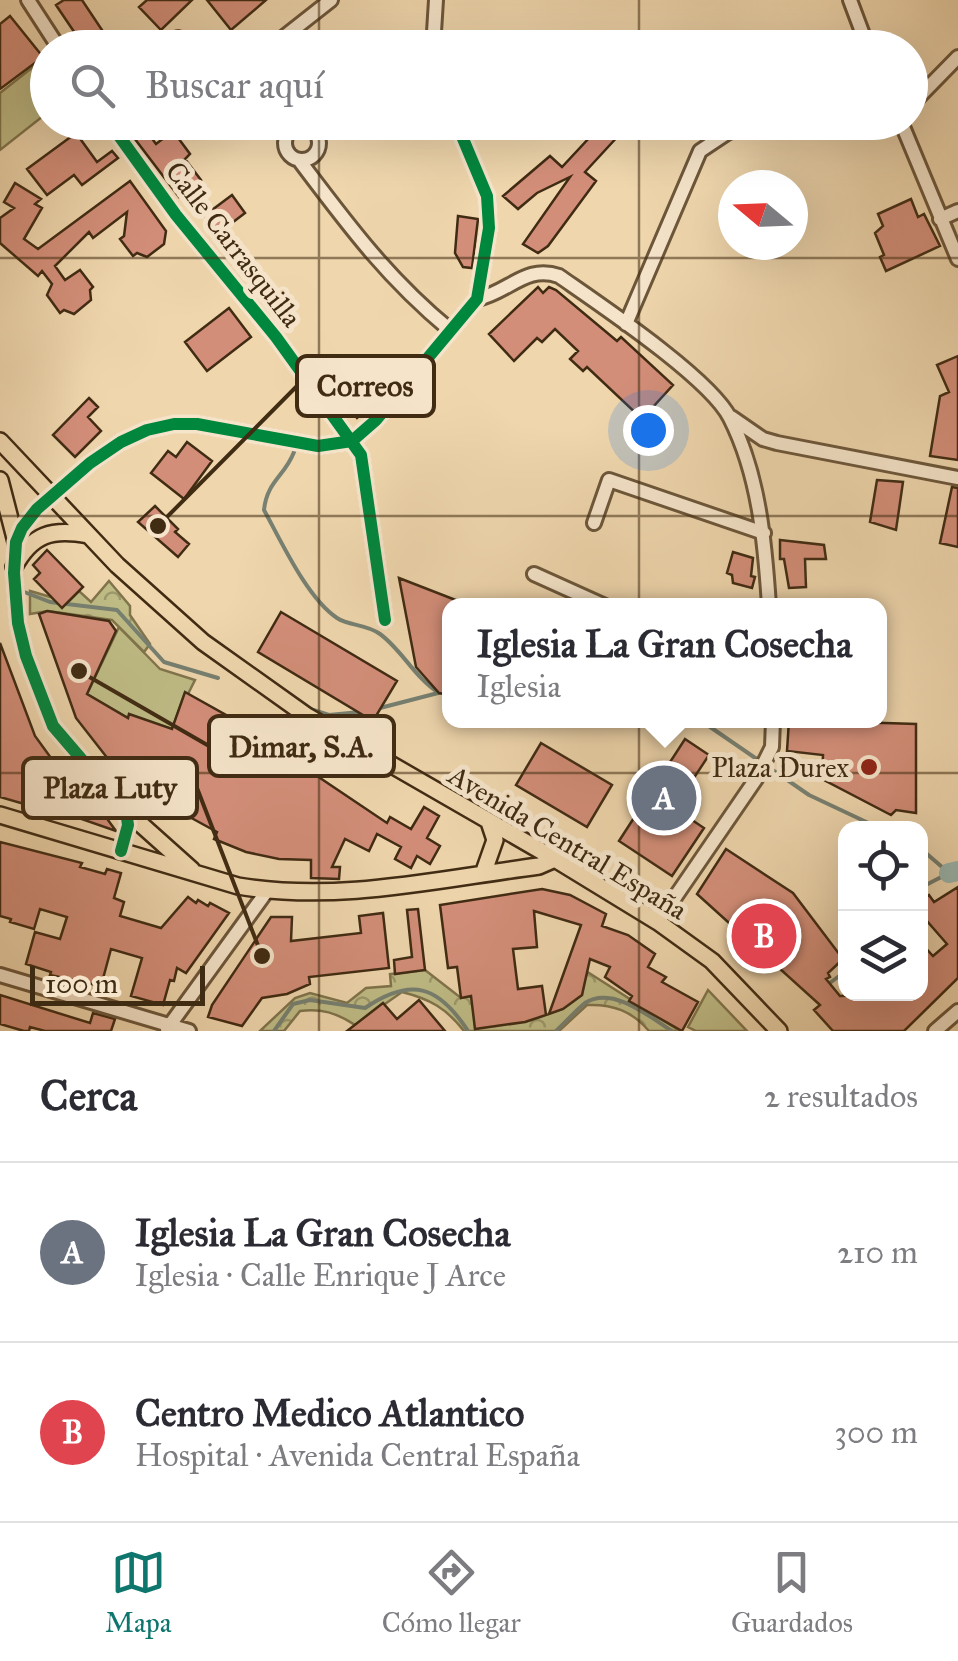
<!DOCTYPE html>
<html lang="es">
<head>
<meta charset="utf-8">
<style>
	:root { --surface:#fff; --page:#f2f2f3; --text:#2b2b33; --muted:#7c7c81; --line:#e1e1e2; --accent:#0f766e }
	body { margin:0; font-family:"IM FELL Great Primer",serif; background:var(--page); color:var(--text) }
	.controls { position:absolute; right:30px; bottom:30px; display:grid; overflow:hidden; border-radius:20px; box-shadow:0 10px 40px #0002 }
	.controls button { width:90px; height:90px; display:grid; place-items:center; padding:0; border:0; border-bottom:2px solid var(--line); background:var(--surface); color:var(--text); font:50px sans-serif }
	.compass { position:absolute; left:718px; top:170px; width:90px; height:90px; border-radius:50%; background:var(--surface); box-shadow:0 10px 40px #0002; rotate:289deg }
	.scale { position:absolute; left:30px; bottom:25px; width:175px; box-sizing:border-box; padding-left:10px; border:5px solid #402b13; border-top:0; font-size:28px; line-height:35px; white-space:nowrap; color:#402b13; -webkit-text-stroke:8px #f5e4ca; paint-order:stroke }
	.you { position:absolute; left:648px; top:430px; width:35px; height:35px; margin:-25px; border:8px solid #fff; border-radius:50%; background:#1a73e8; box-shadow:0 0 0 15px #1a73e833 }
	.badge { display:grid; place-items:center; width:65px; height:65px; border-radius:50%; background:var(--accent); color:#fff; font-size:32px; font-weight:700 }
	.pin { position:absolute; translate:-50% -50%; border:5px solid #fff; box-shadow:0 2px 10px #0006 }
	.popup { position:absolute; left:442px; top:598px; width:445px; height:130px; box-sizing:border-box; display:grid; place-content:center; border-radius:20px; background:var(--surface); filter:drop-shadow(0 2px 8px #0005); font-size:32px; white-space:nowrap; color:var(--muted) }
	.popup b { font-size:38px; color:var(--text) }
	.popup::after { content:''; position:absolute; left:50%; top:100%; margin-left:-20px; border:20px solid transparent; border-top-color:var(--surface) }
	.list { margin:0; padding:0; list-style:none }
	h2 { display:flex; justify-content:space-between; align-items:center; height:130px; margin:0; padding:0 40px; font-size:42px }
	h2 small { font-size:32px; font-weight:400; color:var(--muted) }
	.list li { display:grid; grid-template-columns:65px 1fr auto; gap:30px; align-items:center; box-sizing:border-box; height:180px; padding:0 40px; border-top:2px solid var(--line) }
	.list b { display:block; font-size:38px; white-space:nowrap }
	.list p { margin:0; font-size:32px; white-space:nowrap; color:var(--muted) }
	.list em { font-size:32px; font-style:normal; color:var(--muted) }
	.icon { flex:none; width:55px; height:55px; fill:none; stroke:currentColor; stroke-width:2; stroke-linecap:round; stroke-linejoin:round }
	.map { position:relative; flex:none; width:958px; height:1031px; overflow:hidden }
	.search { position:absolute; background:var(--surface); box-shadow:0 10px 40px #0002; left:30px; right:30px; top:30px; height:110px; display:flex; align-items:center; gap:25px; box-sizing:border-box; padding:0 35px; border-radius:55px; color:var(--muted); font-size:38px }
	.sheet { height:490px; background:var(--surface) }
	nav { display:flex; justify-content:space-around; align-items:center; box-sizing:border-box; height:140px; border-top:2px solid var(--line); background:var(--surface); font-size:28px; color:var(--muted) }
	nav a { display:grid; justify-items:center; gap:5px }
	nav .on { color:var(--accent) }
	.map>svg:first-child { display:block }
	.green { fill:#bfbc86; stroke:#80744c; stroke-width:2.5 }
	.forest { fill:url(#forest-crowns); stroke:#80744c; stroke-width:2.5 }
	.lines { fill:none; stroke-linecap:round; stroke-linejoin:round }
	.stream { stroke:#778071; stroke-width:4 }
	.river { stroke:#9bb8b0; stroke-width:20 }
	.building { fill:#d38e79; stroke:#402b13; stroke-width:2.5 }
	.minor-casing { stroke:#6c563a; stroke-width:18 }
	.major-casing { stroke:#402b13; stroke-width:20 }
	.minor { stroke:#f5e4ca; stroke-width:12 }
	.major { stroke:#efd6ad; stroke-width:15 }
	.cycleway-casing { stroke:#f5e4ca; stroke-width:19 }
	.cycleway { stroke:#00873e; stroke-width:12 }
	.grid { fill:none; stroke:#402b13; stroke-width:2.5; stroke-opacity:0.55 }
	.poi-dot { fill:#8f2418; stroke:#f5e4ca; stroke-width:4 }
	.labels { text-anchor:middle; stroke-width:10; stroke-linejoin:round; paint-order:stroke }
	.street-label { font-size:28px; fill:#402b13; stroke:#f5e4ca }
	.poi-label { font-size:28px; fill:#402b13; stroke:#f5e4ca; text-anchor:end }
	.leader { fill:none; stroke:#402b13; stroke-width:4 }
	.callout-dot { fill:#402b13; stroke:#f5e4ca; stroke-width:4 }
	.callout { fill:#f5e4ca; stroke:#402b13; stroke-width:4 }
	.callout-label { font-size:30px; text-anchor:middle; font-weight:bold; fill:#402b13 }
</style>
</head>
<body>
<div class="map">
<svg width="958" height="1031" viewBox="0 0 958 1031">
	<defs>
		<pattern id="forest-crowns" width="20" height="18" patternUnits="userSpaceOnUse" patternTransform="scale(2.5)"><rect width="20" height="18" fill="#bfbc86"/><path d="M2 6a3 3 0 1 1 6 0M12 15a3 3 0 1 1 6 0" fill="none" stroke="#9d996c"/></pattern>
	</defs>
	<rect width="100%" height="100%" fill="#efd6ad"/>
	<filter id="stains"><feTurbulence type="fractalNoise" baseFrequency=".002" numOctaves="4"/><feColorMatrix values="0 0 0 0 .2 0 0 0 0 .09 0 0 0 0 .02 0 0 0 .5 -.17"/></filter>
	<radialGradient id="worn" r=".72"><stop offset=".6" stop-color="#630" stop-opacity="0"/><stop offset="1" stop-color="#630" stop-opacity=".3"/></radialGradient>
	<path class="green" d="M47,56V113L0,150V93Z
		M119,627L160,669L195,680L188,694L185,693L172,729L129,715L128,718L87,694Z
		M708,990L747,1031H696L688,1027Z"/>
	<path class="forest" d="M109,581L130,606V615L150,644L144,652L112,620L48,611L30,614V591L68,602L79,591L91,602Z
		M425,970L461,998L471,996L525,1022L563,1009L582,995L586,971L680,1031H649C632,1011 613,1004 587,1005L559,1031H464C446,1008 430,999 402,992L355,1025C337,1013 321,1008 300,1011L284,1031H260L295,998L310,993L347,1003L366,988L391,986L390,974Z"/>
	<g class="lines">
		<path class="stream" d="M294,452C285,476 267,481 264,510C281,541 307,598 337,618C349,626 366,624 380,634C402,650 415,678 439,693
			M19,590L50,602L117,610L164,662L218,678
			M307,708L329,715L360,712
			M380,708L438,693
			M700,720L809,795L879,828
			M920,848L949,873L920,888
			M827,985L846,971
			M274,1031L293,1004L310,1000L365,1008C411,977 438,985 468,1031
			M556,1031C566,1022 575,1011 585,1003C612,985 650,1017 672,1031"/>
		<path class="river" d="M949,873L958,871"/>
	</g>
	<path class="building" d="M64,0H82L114,48H85L56,5Z
		M147,0H192L161,30L139,7Z
		M207,0H266L231,30Z
		M10,16L43,57L0,89V24Z
		M122,122H140L156,144L173,131L190,154L185,159L201,180L179,197Z
		M604,122H631L585,172L596,181L548,246L538,253L523,244L570,177L537,193L518,209L503,196L550,156L562,167Z
		M76,133L97,162L112,151L118,158L82,185L74,175L47,195L27,169Z
		M130,181L166,231L164,244L147,257L137,253L133,256L120,239L124,236L127,212L93,238L89,232L55,266L65,280L80,270L93,287L90,290L91,300L74,314L64,310L60,313L47,295L52,284L42,271L38,276L0,243V218L14,208L4,202L15,183L41,199L35,204L42,208L24,239L38,249Z
		M232,195L245,213L220,232L204,216Z
		M911,199L918,217L924,214L940,246L886,271L880,257L884,255L875,233L883,226L878,214Z
		M458,216L478,219L472,268L463,267L455,253Z
		M538,287L543,293L549,287L556,290L617,341L621,337L673,385L642,419L587,367L583,371L570,359L578,351L555,329L542,342L537,338L514,361L489,334Z
		M229,308L251,337L207,371L185,342Z
		M958,356V460L930,456L940,396L949,392L937,365Z
		M347,364L376,402L357,418L340,396L353,387Z
		M89,398L98,407L88,417L101,431L75,457L53,435Z
		M187,442L212,461L184,499L151,473L168,451L176,457Z
		M877,480L903,482L896,530L870,522Z
		M952,487L958,488V547L940,543Z
		M155,506L178,529L175,532L189,544L178,557L138,522Z
		M780,540L824,545L826,559H805L806,587L789,588L784,559H780Z
		M47,550L83,587L62,608L34,579L40,573L33,565Z
		M733,552L753,558L751,576L755,577L752,588L733,583L732,575L727,573Z
		M399,578L471,606H449V695L439,693L416,667Z
		M47,611L109,621L116,631L87,694L128,718L129,714L172,729L185,692L269,739L268,743L387,823L390,817L411,829L424,807L439,816L427,838L440,846L430,864L417,856L411,868L395,859L401,847L377,834L369,851L345,839L332,867H340L339,879L311,878V860L279,859L246,852L214,839L217,832L153,797L151,803L112,764L76,718L39,614Z
		M281,612L397,681L373,721L258,652Z
		M0,643L35,736L75,791L81,783L116,831L56,810L55,813L0,797Z
		M789,720L916,724V813L896,810L891,815L822,779L823,755L787,751Z
		M685,739L709,755L674,808L704,828L672,876L619,841Z
		M541,743L612,785L587,827L516,785Z
		M0,842L82,863L80,867L105,874L107,869L121,873L114,898L124,902L120,916L161,928L188,897L196,903L198,900L208,906L210,903L229,913L186,973L177,968L174,981L170,980L163,1005L131,996L142,958L111,949L101,986L50,975L51,972L26,964L35,932L60,939L67,917L40,909L34,929L10,922L11,919L0,916Z
		M726,849L793,893L843,959L828,973L830,977L826,979L840,996L920,994V942L933,956L947,944L920,913V902L929,895L934,902L958,887V978L904,1031H833L814,1010L820,1005L697,894Z
		M542,889L570,895L606,914L602,926L628,935L655,954L648,967L666,977L662,982L698,1002L682,1031L629,1001L632,996L605,977L610,967L590,959L582,995L563,1009L549,1014L581,925L534,911L537,947L513,949L518,989L542,986L546,1015L525,1022L475,1029L471,996L461,998L457,967L448,968L440,905Z
		M418,909L425,970L395,974L394,960L412,957L407,910Z
		M383,913L389,968L309,977L310,984L287,994L262,998L242,1026L208,1017L212,1005L271,917H292L291,941L361,933L359,916Z
		M0,995L90,1023L93,1013L115,1019L111,1031H45L30,1027L29,1031H24L0,1024Z
		M419,1000L445,1031H347L383,1003L397,1019Z"/>
	<g class="lines">
		<defs>
			<path id="minor" d="M28,0L59,48
				M850,0L868,48
				M178,38L186,48
				M270,48L331,0
				M433,48L436,0
				M910,106L958,57
				M109,122L176,215L276,337L361,455L385,620
				M901,122L958,259
				M285 143a17 17 0 1 1 34 0a17 17 0 1 1-34 0Z
				M299,160C348,225 387,278 450,330
				M940,219L958,211
				M477,299C508,293 526,264 559,276C599,304 710,378 730,418C759,475 765,543 769,606
				M626,324L700,151L727,133L753,122
				M731,417L763,439L777,443L958,478
				M594,523L609,480L764,533
				M534,574L605,606
				M121,851L128,825L126,811L53,726L26,656L18,623L14,573L16,542L22,528L37,509L90,463L121,442L147,430L174,424H197L318,446L352,441L376,420L477,299L489,228L487,196L456,122
				M658,922L756,779L772,747L773,720
				M0,975L189,1031
				M167,1029L267,891
				M935,1031L958,1011"/>
			<path id="major" d="M0,441L117,565L203,642L307,716L555,859L658,922L712,961L779,1031
				M0,480L16,542
				M14,567C32,534 52,528 88,535
				M126,811L192,870
				M0,815L238,886C339,903 438,879 539,866L555,859
				M483,874L495,840L489,822"/>
		</defs>
		<use href="#minor" class="minor-casing"/>
		<use href="#major" class="major-casing"/>
		<use href="#minor" class="minor"/>
		<use href="#major" class="major"/>
		<defs>
			<path id="cycleway" d="M109,122L176,215L276,337L361,455L385,620
				M121,851L128,825L126,811L53,726L26,656L18,623L14,573L16,542L22,528L37,509L90,463L121,442L147,430L174,424H197L318,446L352,441L376,420L477,299L489,228L487,196L456,122"/>
		</defs>
		<use href="#cycleway" class="cycleway-casing"/>
		<use href="#cycleway" class="cycleway"/>
	</g>
	<path class="grid" d="M319,0V48M639,0V48M319,122V1031M639,122V1031M0,258H958M0,516H958M0,773H958"/>
	<circle class="poi-dot" cx="869" cy="767" r="10"/>
	<g class="labels">
		<g class="street-label">
			<text transform="translate(234 244) rotate(52)" y="10">Calle Carrasquilla</text>
			<text transform="translate(568 842) rotate(31)" y="10">Avenida Central España</text>
		</g>
		<g class="poi-label">
			<text x="849" y="777">Plaza Durex</text>
		</g>
	</g>
	<path class="leader" d="M158 526L297 386M79 671L209 746M262 956L197 788"/>
	<g class="callout-dot">
		<circle cx="158" cy="526" r="10"/>
		<circle cx="79" cy="671" r="10"/>
		<circle cx="262" cy="956" r="10"/>
	</g>
	<g class="callout">
		<rect x="297" y="356" width="137" height="60" rx="10"/>
		<rect x="209" y="716" width="185" height="60" rx="10"/>
		<rect x="23" y="758" width="174" height="60" rx="10"/>
	</g>
	<g class="callout-label">
		<text x="365" y="396">Correos</text>
		<text x="301" y="757">Dimar, S.A.</text>
		<text x="110" y="798">Plaza Luty</text>
	</g>
	<rect width="100%" height="100%" filter="url(#stains)"/>
	<rect width="100%" height="100%" fill="url(#worn)"/>
</svg>
<div class="controls">
<button><svg class="icon" aria-label="locate" viewBox="0 0 24 24"><circle cx="12" cy="12" r="6"/><path d="M12 2v4M12 18v4M2 12h4M18 12h4"/></svg></button>
<button><svg class="icon" aria-label="layers" viewBox="0 0 24 24"><path d="M12 4l9 5-9 5-9-5zM3 14l9 5 9-5"/></svg></button>
</div>
<svg class="compass" viewBox="-18 -18 36 36"><path d="M0-13l5 13h-10z" fill="#e53935"/><path d="M0 13l5-13h-10z" fill="#7c7c81"/></svg>
<div class="scale">100 m</div>
<div class="you"></div>
<div class="pin badge" style="left:664px;top:798px;background:#6b7280">A</div>
<div class="popup"><b>Iglesia La Gran Cosecha</b>Iglesia</div>
<div class="pin badge" style="left:764px;top:936px;background:#e0444e">B</div>
<div class="search"><svg class="icon" aria-label="search" viewBox="0 0 24 24"><circle cx="10" cy="10" r="6"/><path d="M15 15l6 6"/></svg>Buscar aquí</div>
</div>
<section class="sheet">
<h2>Cerca<small>2 resultados</small></h2>
<ul class="list">
<li><span class="badge" style="background:#6b7280">A</span><div><b>Iglesia La Gran Cosecha</b><p>Iglesia · Calle Enrique J Arce</p></div><em>210 m</em></li>
<li><span class="badge" style="background:#e0444e">B</span><div><b>Centro Medico Atlantico</b><p>Hospital · Avenida Central España</p></div><em>300 m</em></li>
</ul>
</section>
<nav>
<a class="on"><svg class="icon" aria-label="map" viewBox="0 0 24 24"><path d="M3 6l6-2 6 2 6-2v14l-6 2-6-2-6 2zM9 4v14M15 6v14"/></svg>Mapa</a>
<a><svg class="icon" aria-label="directions" viewBox="0 0 24 24"><path d="M12 3l9 9-9 9-9-9zM9 14v-3h6M13 9l2 2-2 2"/></svg>Cómo llegar</a>
<a><svg class="icon" aria-label="saved" viewBox="0 0 24 24"><path d="M7 4h10v16l-5-4-5 4z"/></svg>Guardados</a>
</nav>
</body>
</html>
